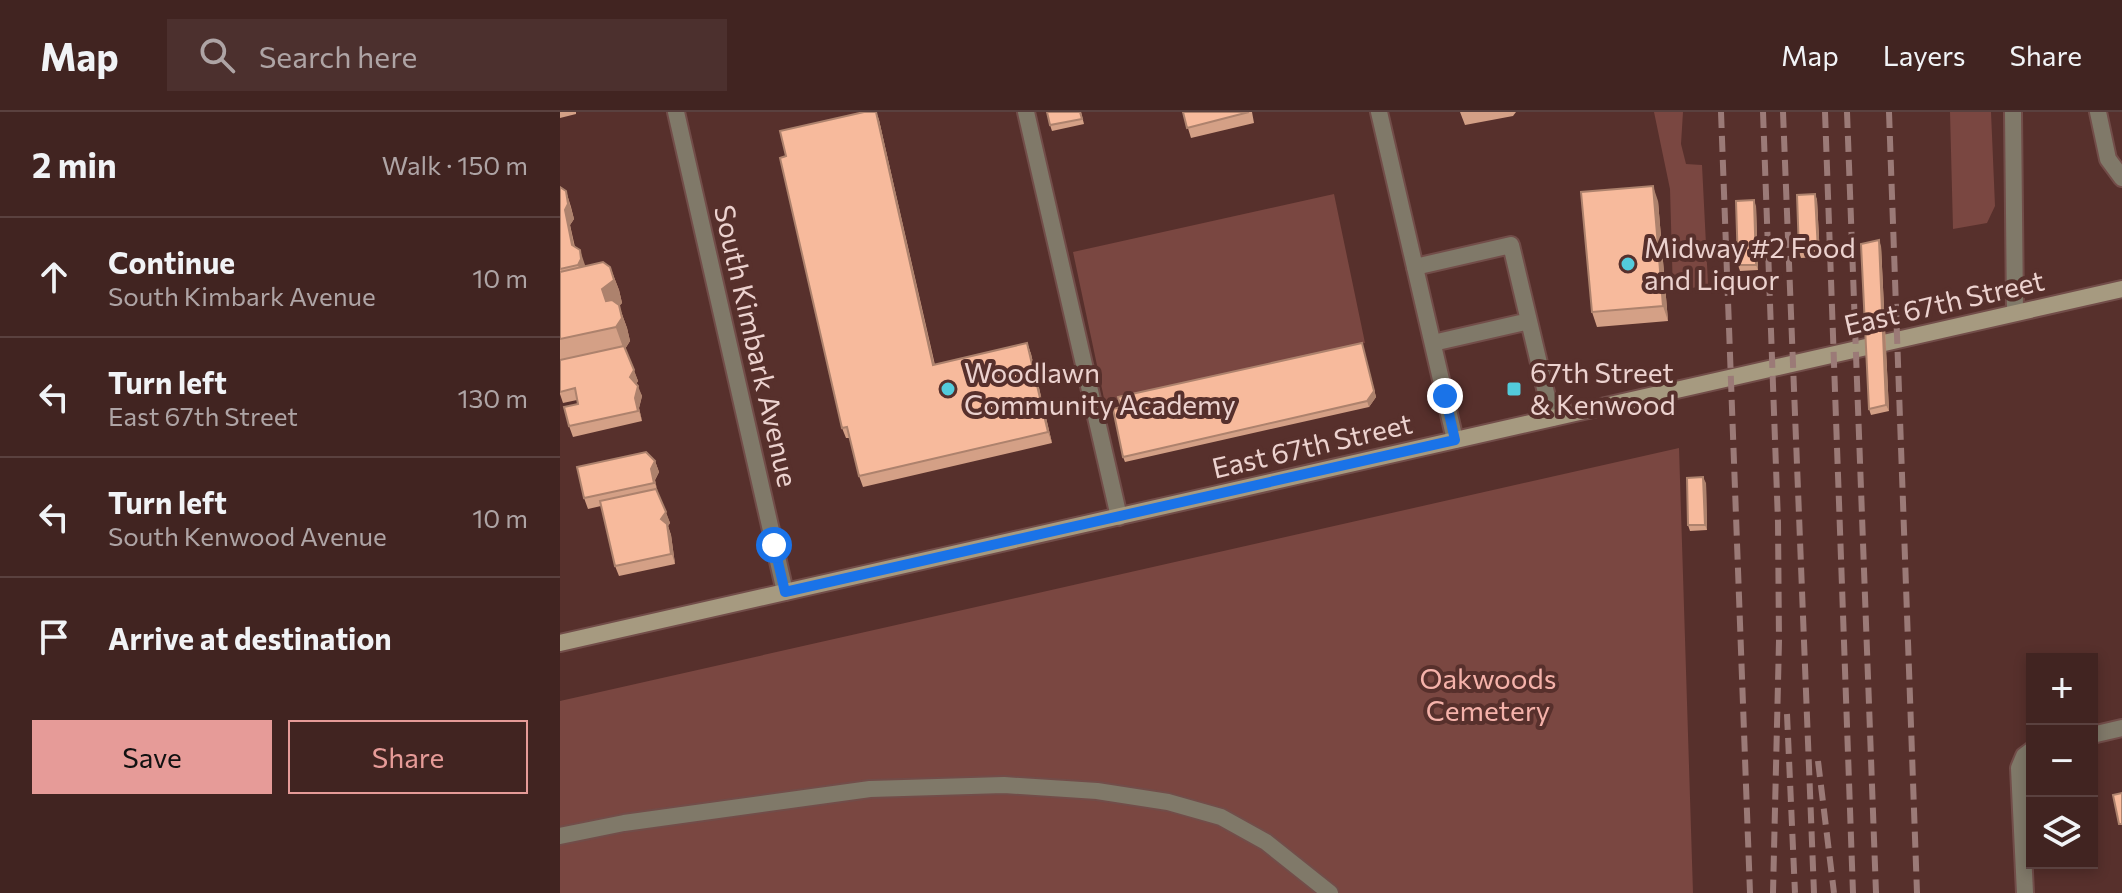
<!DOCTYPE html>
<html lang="en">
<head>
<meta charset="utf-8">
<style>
	:root { --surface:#412421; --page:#4c302e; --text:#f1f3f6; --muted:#aea4a5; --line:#5a413f; --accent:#e69b98 }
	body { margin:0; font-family:Commissioner,sans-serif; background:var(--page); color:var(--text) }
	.controls { position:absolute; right:24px; bottom:24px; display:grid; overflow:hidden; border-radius:0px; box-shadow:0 4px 12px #0003 }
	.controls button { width:72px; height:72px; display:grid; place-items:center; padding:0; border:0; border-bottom:2px solid var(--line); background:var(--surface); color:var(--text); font:40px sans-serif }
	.stop { position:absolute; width:24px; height:24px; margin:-18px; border:6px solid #1a73e8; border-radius:50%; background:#fff }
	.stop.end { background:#1a73e8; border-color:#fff; box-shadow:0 2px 8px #0008 }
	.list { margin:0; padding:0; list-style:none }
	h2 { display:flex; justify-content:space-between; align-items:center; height:104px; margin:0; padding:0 32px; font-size:34px }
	h2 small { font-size:26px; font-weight:400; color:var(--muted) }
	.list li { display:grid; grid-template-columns:52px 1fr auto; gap:24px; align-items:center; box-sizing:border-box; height:120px; padding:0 32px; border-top:2px solid var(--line) }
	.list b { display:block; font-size:30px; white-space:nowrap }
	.list p { margin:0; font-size:26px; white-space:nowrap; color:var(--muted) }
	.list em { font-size:26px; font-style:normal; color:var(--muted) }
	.actions { display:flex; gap:16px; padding:24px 32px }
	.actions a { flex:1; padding:18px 0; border:2px solid var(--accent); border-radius:0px; text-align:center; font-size:28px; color:var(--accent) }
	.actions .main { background:var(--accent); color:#111 }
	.icon { flex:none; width:44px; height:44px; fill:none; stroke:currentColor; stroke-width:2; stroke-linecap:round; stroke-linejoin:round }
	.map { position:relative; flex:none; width:1562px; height:781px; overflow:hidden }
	header { display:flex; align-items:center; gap:48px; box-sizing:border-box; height:112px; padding:0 40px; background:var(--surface); border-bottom:2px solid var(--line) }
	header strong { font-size:38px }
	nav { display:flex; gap:44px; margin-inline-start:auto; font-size:28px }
	.search { width:560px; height:72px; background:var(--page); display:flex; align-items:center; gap:20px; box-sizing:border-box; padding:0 28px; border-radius:0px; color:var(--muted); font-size:30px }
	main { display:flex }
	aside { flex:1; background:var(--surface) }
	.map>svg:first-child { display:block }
	.green { fill:#7a4741 }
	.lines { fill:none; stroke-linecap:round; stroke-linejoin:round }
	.lane-casing { stroke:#724d49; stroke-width:20 }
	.street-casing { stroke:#724d49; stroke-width:20 }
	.secondary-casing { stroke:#724d49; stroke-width:20 }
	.lane { stroke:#807969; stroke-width:16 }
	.street { stroke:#807969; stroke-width:16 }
	.secondary { stroke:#a69a80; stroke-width:16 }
	.rail { stroke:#9b7a77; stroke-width:6; stroke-dasharray:16 8; stroke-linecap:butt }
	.wall { fill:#d4a086 }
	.shaded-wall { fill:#ad826d }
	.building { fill:#f7ba9c; stroke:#ad826d; stroke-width:2 }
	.route { stroke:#1a73e8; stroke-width:10 }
	.poi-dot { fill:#53cbdb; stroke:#57302c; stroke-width:3 }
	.labels { text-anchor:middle; stroke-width:8; stroke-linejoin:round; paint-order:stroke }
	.poi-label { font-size:28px; fill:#ecd2cf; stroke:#57302c; text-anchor:start }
	.street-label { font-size:28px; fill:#ecd2cf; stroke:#57302c }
	.park-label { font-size:28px; fill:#f5b2aa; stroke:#57302c }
</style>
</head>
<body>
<header>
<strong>Map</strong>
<div class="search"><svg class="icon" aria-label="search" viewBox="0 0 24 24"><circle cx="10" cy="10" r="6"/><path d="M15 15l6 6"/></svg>Search here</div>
<nav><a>Map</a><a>Layers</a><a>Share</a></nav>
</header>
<main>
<aside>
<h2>2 min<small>Walk · 150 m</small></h2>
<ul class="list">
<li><svg class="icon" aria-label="ahead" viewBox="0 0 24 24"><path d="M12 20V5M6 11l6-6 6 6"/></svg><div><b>Continue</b><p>South Kimbark Avenue</p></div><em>10 m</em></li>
<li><svg class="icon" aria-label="left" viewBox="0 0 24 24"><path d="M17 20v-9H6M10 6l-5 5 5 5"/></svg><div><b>Turn left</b><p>East 67th Street</p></div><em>130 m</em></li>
<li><svg class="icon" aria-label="left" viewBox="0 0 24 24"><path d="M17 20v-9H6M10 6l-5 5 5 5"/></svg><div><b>Turn left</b><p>South Kenwood Avenue</p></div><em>10 m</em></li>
<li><svg class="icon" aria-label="arrive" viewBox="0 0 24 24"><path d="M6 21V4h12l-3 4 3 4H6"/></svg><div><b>Arrive at destination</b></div></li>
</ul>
<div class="actions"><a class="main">Save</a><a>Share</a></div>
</aside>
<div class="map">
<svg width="1562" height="781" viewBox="0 0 1562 781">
	<rect width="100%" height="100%" fill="#57302c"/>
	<path class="green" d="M1094,0H1123L1121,32L1126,52L1142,53L1148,172L1113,181L1110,77Z
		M1390,0H1431L1435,94L1427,111L1393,117Z
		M774,82L805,231L545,291L513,140Z
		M1119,336L1133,781H0V589Z"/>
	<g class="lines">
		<defs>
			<path id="lane" d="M466,0L559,405
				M1538,0L1548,47L1562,66
				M855,155L951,133L992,306
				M873,231L969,209
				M1532,623L1562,616
				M0,724L64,711L310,677L444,673L537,679L608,690L661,705L706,730L770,781
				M1465,781L1459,656L1464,644L1472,638"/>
			<path id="street" d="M116,0L225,480
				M819,0L895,328
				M1453,0L1455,201"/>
			<path id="secondary" d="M0,531L1562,177"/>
		</defs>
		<use href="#lane" class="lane-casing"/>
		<use href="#street" class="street-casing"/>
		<use href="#secondary" class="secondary-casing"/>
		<use href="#lane" class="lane"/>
		<use href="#street" class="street"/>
		<use href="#secondary" class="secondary"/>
		<path class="rail" d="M1161,0L1190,781
			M1203,0L1218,410L1219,529L1213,781
			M1223,0L1254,781
			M1265,0L1293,781
			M1287,0L1316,781
			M1329,0L1357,781
			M1227,602L1235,781
			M1258,649L1274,781"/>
	</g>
	<path class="wall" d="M0,0H16V2L0,6Z
		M316,0L319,8L375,253L467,231L471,242L492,331L303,375L299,364L290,326H286L282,316L226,44Z
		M521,0L524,12L492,19L490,13Z
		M623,0H692L694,11L631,26Z
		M900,0H956L953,4L905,13Z
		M0,75L6,79L11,95L14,107L10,113L15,135L25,154L50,155L59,178L62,191L59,194L67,216L70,229L65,237L78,269L76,272L82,284L79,296L82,309L13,325L9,314L18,292L17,288L3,291L0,282Z
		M1255,82L1257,88L1260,145L1241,146L1239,140Z
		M1098,89L1108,209L1037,215L1032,200Z
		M1196,94L1198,158L1180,159L1178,153Z
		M1321,134L1329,299L1311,303L1309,297Z
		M802,231L816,285L809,295L565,350L563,345L561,295Z
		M95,349L99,360L95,368L97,379L110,411L108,414L111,423L115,452L59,464L55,454L41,394L28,397L24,386Z
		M1146,371L1147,418L1130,419L1128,413Z"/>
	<path class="shaded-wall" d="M316,0L319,8L377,264L373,253Z
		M1093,74L1098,89L1108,209L1103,194Z
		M6,79L14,107L10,113L17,149L12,133L5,98Z
		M1255,82L1257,88L1260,145L1258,139Z
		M1194,88L1196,94L1198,158L1196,153Z
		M1319,128L1321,134L1329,299L1326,293Z
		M20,138L25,153L23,168L18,153Z
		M50,155L59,178L62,191L59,194L67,216L70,229L64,238L42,177Z
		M467,231L471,242L492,331L488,320Z
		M802,231L816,285L809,295L807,289Z
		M74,258L78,269L74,276L70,265Z
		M78,274L82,284L79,296L82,309L75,286Z
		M95,349L99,360L95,368L98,381L91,357Z
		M1143,365L1146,371L1147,418L1145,413Z
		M106,400L110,411L108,414L111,423L115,452L101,407Z"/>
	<path class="building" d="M304,0H316L373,253L467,231L488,320L299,364L287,315L282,316L220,46L226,44L220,19Z
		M487,0H520L522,7L490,13Z
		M623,0H689L627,16Z
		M1093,74L1103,194L1032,200L1021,80Z
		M0,75L6,79L8,92L5,98L12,133L20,138L21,147L18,153L0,157Z
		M1255,82L1258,139L1239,140L1237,83Z
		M1194,88L1196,153H1178L1176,89Z
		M1319,128L1326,293L1309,297L1301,132Z
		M43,150L50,155L54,168L42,177L46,189L52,188L59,193L62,206L56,215L0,227V160Z
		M802,231L814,279L807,289L563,345L553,297L561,295L558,285Z
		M64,234L74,258L70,265L78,274L75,286L78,299L9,314L4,295L18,292L15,276L0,280V248Z
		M86,340L95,349L91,357L94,371L24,386L17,355Z
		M1143,365L1145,413H1128L1127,366Z
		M96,377L106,400L101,407L107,412L111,442L55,454L40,389Z
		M1562,681V712H1559L1553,683Z"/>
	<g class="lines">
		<path class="route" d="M214,433L225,480L895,328L885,284"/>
	</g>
	<g class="poi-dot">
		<circle cx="1068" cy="152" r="8"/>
		<circle cx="388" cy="277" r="8"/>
		<rect x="946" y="269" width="16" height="16" rx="4"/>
	</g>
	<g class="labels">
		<g class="poi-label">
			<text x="1084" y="146">Midway #2 Food<tspan x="1084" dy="32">and Liquor</tspan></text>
			<text x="404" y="271">Woodlawn<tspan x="404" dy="32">Community Academy</tspan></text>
			<text x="970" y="271">67th Street<tspan x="970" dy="32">&amp; Kenwood</tspan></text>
		</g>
		<g class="street-label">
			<text transform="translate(1384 191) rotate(-13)" y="10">East 67th Street</text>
			<text transform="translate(196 234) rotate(77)" y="10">South Kimbark Avenue</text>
			<text transform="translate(752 334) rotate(-13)" y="10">East 67th Street</text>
		</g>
		<g class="park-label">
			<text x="928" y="577">Oakwoods<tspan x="928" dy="32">Cemetery</tspan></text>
		</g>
	</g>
</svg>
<div class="controls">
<button>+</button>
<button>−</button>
<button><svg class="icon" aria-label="layers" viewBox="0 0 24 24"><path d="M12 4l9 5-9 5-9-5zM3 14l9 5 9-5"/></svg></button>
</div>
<div class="stop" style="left:214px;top:433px"></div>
<div class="stop end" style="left:885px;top:284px"></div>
</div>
</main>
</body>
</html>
